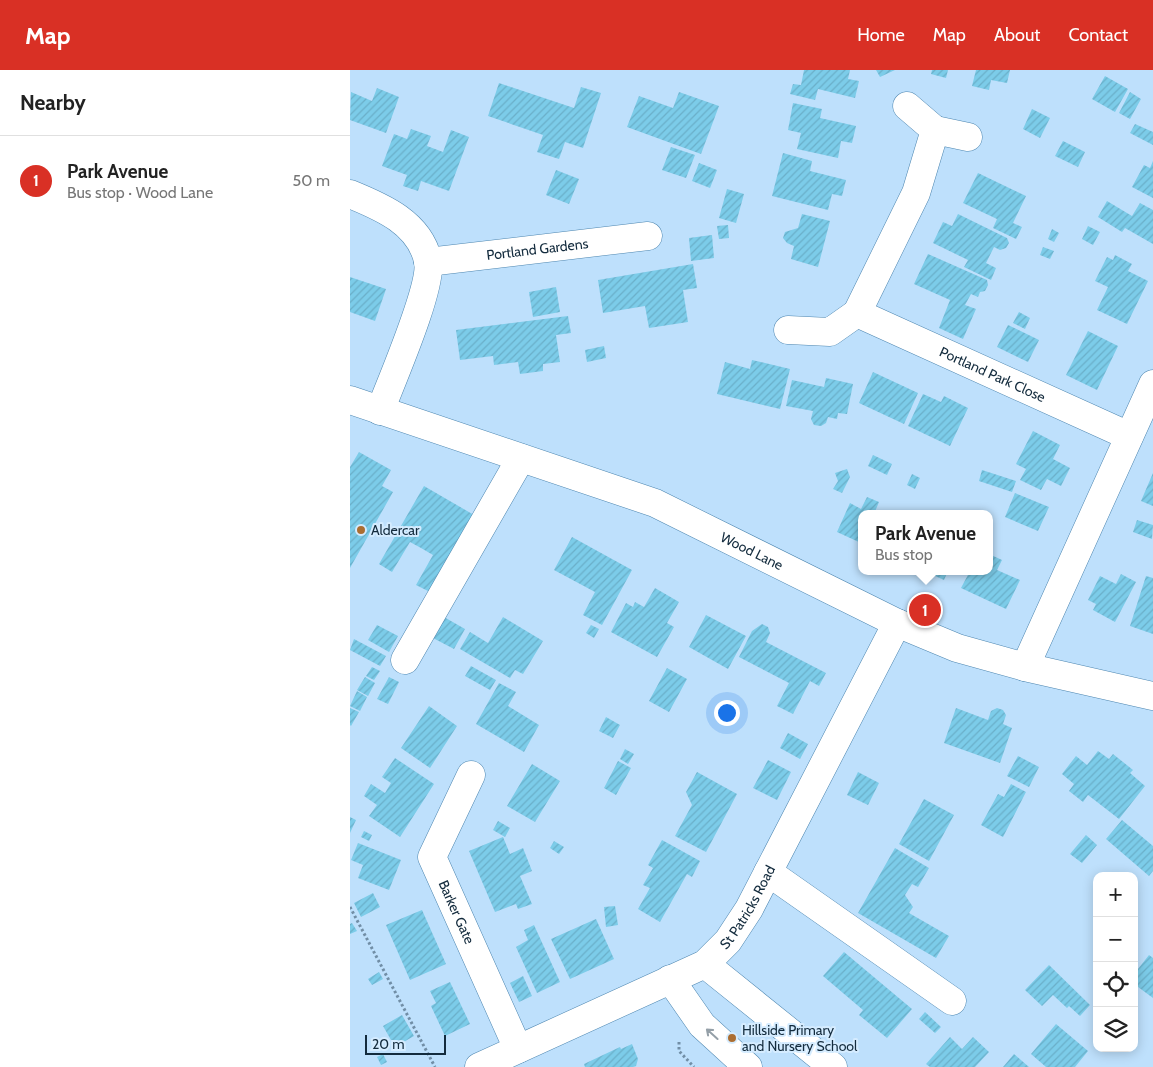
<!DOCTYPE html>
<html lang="en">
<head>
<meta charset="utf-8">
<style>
	:root { --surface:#fff; --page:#f6f6f6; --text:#222; --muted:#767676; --line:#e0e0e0; --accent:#d93025 }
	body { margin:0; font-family:Cabin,sans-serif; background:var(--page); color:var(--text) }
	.controls { position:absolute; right:15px; bottom:15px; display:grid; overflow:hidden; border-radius:10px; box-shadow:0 2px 12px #0003 }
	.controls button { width:45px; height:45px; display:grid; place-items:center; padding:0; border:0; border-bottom:1px solid var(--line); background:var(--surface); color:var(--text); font:25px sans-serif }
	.scale { position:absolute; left:15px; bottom:12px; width:81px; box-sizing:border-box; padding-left:5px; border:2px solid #132b3d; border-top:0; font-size:14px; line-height:18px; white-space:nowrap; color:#132b3d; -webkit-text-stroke:4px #d5ecff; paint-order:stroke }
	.you { position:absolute; left:376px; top:642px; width:18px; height:18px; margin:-12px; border:4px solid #fff; border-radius:50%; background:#1a73e8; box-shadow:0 0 0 8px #1a73e833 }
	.badge { display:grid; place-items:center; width:32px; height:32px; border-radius:50%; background:var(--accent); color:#fff; font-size:16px; font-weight:700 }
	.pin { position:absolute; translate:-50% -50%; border:2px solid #fff; box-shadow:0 1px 5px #0006 }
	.popup { position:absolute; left:508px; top:440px; width:135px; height:65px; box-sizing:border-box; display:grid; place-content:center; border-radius:10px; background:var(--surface); filter:drop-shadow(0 1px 4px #0005); font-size:16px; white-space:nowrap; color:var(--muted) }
	.popup b { font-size:19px; color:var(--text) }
	.popup::after { content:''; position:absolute; left:50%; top:100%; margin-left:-10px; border:10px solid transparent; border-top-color:var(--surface) }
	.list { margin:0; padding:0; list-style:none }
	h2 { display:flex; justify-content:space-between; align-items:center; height:65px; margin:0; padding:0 20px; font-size:21px }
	h2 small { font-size:16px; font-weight:400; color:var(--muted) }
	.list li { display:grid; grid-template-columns:32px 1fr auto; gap:15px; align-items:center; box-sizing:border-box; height:90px; padding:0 20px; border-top:1px solid var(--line) }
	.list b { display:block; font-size:19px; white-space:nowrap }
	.list p { margin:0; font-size:16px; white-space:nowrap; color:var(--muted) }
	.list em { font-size:16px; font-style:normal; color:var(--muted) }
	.icon { flex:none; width:28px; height:28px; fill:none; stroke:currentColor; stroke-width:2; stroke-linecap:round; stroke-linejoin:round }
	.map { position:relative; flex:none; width:803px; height:997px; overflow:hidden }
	header { display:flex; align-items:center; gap:30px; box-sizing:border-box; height:70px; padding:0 25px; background:var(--accent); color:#fff }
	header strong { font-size:24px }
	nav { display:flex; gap:28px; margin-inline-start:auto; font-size:18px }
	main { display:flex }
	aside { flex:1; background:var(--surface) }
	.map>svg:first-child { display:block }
	.building { fill:url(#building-hatch) }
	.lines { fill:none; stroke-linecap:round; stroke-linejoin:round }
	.minor-casing { stroke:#4d86b0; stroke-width:29 }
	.path { stroke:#718ea6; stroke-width:3; stroke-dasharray:2.5 2.5; stroke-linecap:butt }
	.minor { stroke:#fff; stroke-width:28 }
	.oneway { stroke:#95a0a8 }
	.poi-dot { fill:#ab6e32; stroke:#d5ecff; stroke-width:2 }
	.labels { text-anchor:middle; stroke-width:4; stroke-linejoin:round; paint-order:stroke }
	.street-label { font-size:14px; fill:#132b3d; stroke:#d5ecff }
	.poi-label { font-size:14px; fill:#132b3d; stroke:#d5ecff; text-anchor:start }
</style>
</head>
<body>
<header>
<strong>Map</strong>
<nav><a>Home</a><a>Map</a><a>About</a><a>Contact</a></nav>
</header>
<main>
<aside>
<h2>Nearby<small></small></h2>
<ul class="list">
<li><span class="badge">1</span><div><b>Park Avenue</b><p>Bus stop · Wood Lane</p></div><em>50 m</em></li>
</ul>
</aside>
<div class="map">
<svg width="803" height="997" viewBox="0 0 803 997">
	<defs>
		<pattern id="building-hatch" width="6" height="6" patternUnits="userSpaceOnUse" patternTransform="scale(1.25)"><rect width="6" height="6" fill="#7ccce9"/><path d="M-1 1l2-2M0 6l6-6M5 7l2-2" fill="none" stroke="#6aafc9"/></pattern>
	</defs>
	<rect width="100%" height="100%" fill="#bee0fc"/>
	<path class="building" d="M454,0H500L498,9L509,11L505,28L468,19L465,30L440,24L443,14L451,15Z
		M526,0H545L530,7Z
		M582,0H598L596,8L581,4Z
		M626,0H660L657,13L641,10L639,20L622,16Z
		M755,6L778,19L765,42L742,29Z
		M149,13L224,38L231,17L251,23L233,78L215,72L209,89L187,82L193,65L138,46Z
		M27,18L49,27L36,63L0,50L1,22L22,31Z
		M329,22L369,36L351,84L277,57L289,26L323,38Z
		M780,22L791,29L780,49L769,43Z
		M443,33L472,39L470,48L506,56L502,73L491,71L488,88L447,79L451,63L438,60Z
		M682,39L700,48L690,68L673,59Z
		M785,54L803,62V75L780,63Z
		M61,59L81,66L77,76L93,82L101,60L119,67L99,121L71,111L68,121L53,116L57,105L32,96L44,64L57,69Z
		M713,71L735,82L728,97L705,86Z
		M321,77L345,85L336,108L312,100Z
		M433,83L462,91L460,101L496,110L492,126L482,124L478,140L422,126Z
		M803,91V128L782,117L794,95L800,98Z
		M349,93L367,100L360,118L342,111Z
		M206,100L229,109L219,134L196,125Z
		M628,103L676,126L663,153L672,157L666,169L643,158L647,149L613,133Z
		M377,119L394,124L386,153L369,148Z
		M757,131L782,146L790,133L803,140V174L775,158L772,162L748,147Z
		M452,144L480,151L468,197L441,189L444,176L437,173L433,168L435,162L448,158Z
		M608,144L657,168L659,173L656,178L650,180L644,177L636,193L646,198L641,210L614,197L618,190L583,173L593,152L602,156Z
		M378,155L379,168L369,169L367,156Z
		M738,156L750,162L743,175L732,169Z
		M702,159L709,163L704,172L698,169Z
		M362,165L364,188L341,191L339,168Z
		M693,177L704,181L700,189L690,185Z
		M578,184L637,210L638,215L635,221L630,222L628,227L621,224L615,235L626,239L613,269L589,258L600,230L564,214Z
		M765,185L782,194L778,201L798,211L777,254L747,240L758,217L745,211L757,187L763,190Z
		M343,194L347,218L333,220L338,252L299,258L295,236L253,243L248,210Z
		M0,207L36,219L25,251L0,242Z
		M206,217L210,242L183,247L179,222Z
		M669,242L680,248L675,259L663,253Z
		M218,246L221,263L206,265L210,292L193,294V301L170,304L168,292L144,295L143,286L110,290L106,260Z
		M658,255L689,270L678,292L647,277Z
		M738,261L768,276L747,320L716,305Z
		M254,276L256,288L237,292L235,280Z
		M402,290L440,299L430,339L367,324L375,292L400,299Z
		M523,302L568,323L554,354L509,333Z
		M476,308L503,314L497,344L488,343L487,349L478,347L476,353L471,356L464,355L461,349L463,341L436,336L442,310L474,317Z
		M573,324L591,332L594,326L618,338L600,376L558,356Z
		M683,361L710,375L703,389L720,398L711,416L697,409L691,420L670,410L676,399L666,394Z
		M9,382L41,400L32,416L43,422L0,498V397Z
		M523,385L542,394L537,405L518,396Z
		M497,399L500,407L492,423L483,419L488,411L485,403Z
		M632,400L666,411L662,422L629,411Z
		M803,403V436L791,431Z
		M562,404L570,408L565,419L557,415Z
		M74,416L124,445L80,522L66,515L83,485L71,478L60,472L42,502L29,494Z
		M665,423L699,437L688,461L655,447Z
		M517,427L529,432L524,444H511V473L487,462L500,433L511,439Z
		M787,450L803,455L802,469L783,462Z
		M222,467L282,500L252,555L233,545L245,522L204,500Z
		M639,484L652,490L647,500L670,510L656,539L611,518L620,501H639Z
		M574,501H598L594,510Z
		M771,504L786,512L765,552L743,540L746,534L738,530L750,506L766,514Z
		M796,506L803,508V564L780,556Z
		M305,518L329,532L317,553L324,557L307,587L261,562L276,533L283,537L285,532L294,537Z
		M356,545L396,566L378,599L339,577Z
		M94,547L115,559L104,579L83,568Z
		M153,547L193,571L173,604L165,600L160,608L110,579L120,562L138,573Z
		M412,554L418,557L420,563L416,572L476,603L469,616L460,611L443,644L427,636L439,613L389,587L402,561Z
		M27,555L48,566L39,582L18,570Z
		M241,555L249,559L244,568L236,563Z
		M4,569L36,586L30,596L0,580Z
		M121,596L146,610L140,620L115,606Z
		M22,597L30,601L24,610L16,606Z
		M317,598L337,609L319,642L299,631Z
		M15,607L25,613L18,626L7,620Z
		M39,607L49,612L38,634L27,629Z
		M149,613L166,622L158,636L189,655L174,682L126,654Z
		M7,621L17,627L10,641L0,636Z
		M79,636L107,656L80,698L51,678Z
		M0,638L9,642L1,656L0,655Z
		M606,638L638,650L641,641L647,638L653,640L656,645L653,654L662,658L650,693L594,673Z
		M256,647L270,655L263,668L249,661Z
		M438,663L458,674L450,689L430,678Z
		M275,679L284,684L278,694L270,689Z
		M748,681L759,689L763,684L783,700L780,703L795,716L769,749L738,725L733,732L719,721L724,714L712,704L726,686L737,695Z
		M668,686L689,697L679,717L657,706Z
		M45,688L84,714L50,767L19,746L27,735L14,726L21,714L35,723L41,713L32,707Z
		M418,690L441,702L427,730L403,718Z
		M268,691L281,698L266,725L254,718Z
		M182,694L210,711L185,752L157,736Z
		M347,702L387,724L356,782L325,766L342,735L336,722Z
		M508,702L529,713L518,735L497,725Z
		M661,714L676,722L653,767L631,755L648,724L654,727Z
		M574,729L604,745L579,791L549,774Z
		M0,747L6,750L0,763Z
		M772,750L803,776V801L799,806L756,769Z
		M148,751L160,758L155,767L143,760Z
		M14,761L22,765L19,771L11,767Z
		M736,765L747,775L732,793L720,784Z
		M153,767L160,784L173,778L182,801L170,806L182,834L168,839L166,834L145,842L119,781Z
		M312,770L350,791L342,807L337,804L310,852L288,839L300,818L293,815L303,798L298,795Z
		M204,771L214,777L209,784L200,778Z
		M8,773L51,790L39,820L8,808L13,795L1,790Z
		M545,778L579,798L568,817L562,814L555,825L563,837L559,843L599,866L586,888L508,843Z
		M23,823L30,837L11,847L4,833Z
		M265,836L268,855L256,857L254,837Z
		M72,840L96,894L60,910L36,855Z
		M246,849L264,889L220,909L201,869Z
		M2,853L7,861L0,864V854Z
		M184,855L210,912L187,923L166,877L178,870L174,860Z
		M494,882L562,939L537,968L509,945L513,940L473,906Z
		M799,885L803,888V928L784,914V904Z
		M699,895L740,935L730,946L719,936L717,938L703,925L692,936L675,920Z
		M29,902L33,909L22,915L18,909Z
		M173,906L182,926L169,932L160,913Z
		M100,912L120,954L95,966L81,936L86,933L80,921Z
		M575,942L591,957L585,963L569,949Z
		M52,945L64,966L45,977L33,956Z
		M706,954L738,981L725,997H696L681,984Z
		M600,967L612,979L623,967L639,982L625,997H580L576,994Z
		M282,974L288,989L286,996L283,997H235L234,994L270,977L274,985L271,979Z
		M33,984L37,992L31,995L27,987Z
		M664,984L679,997H653Z"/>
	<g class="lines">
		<defs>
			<g id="minor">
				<path d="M557,36L585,60"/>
				<path id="s1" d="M618,67L585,60L566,123L507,243L779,366"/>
				<path d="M0,124C32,137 70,153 78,191C83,216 41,312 30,341"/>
				<path id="s2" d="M78,192L298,166"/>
				<path d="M438,260L480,262L507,243"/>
				<path id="s3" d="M0,330L305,433L547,553L607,578L675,597L803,626"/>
				<path d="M55,590L171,388"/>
				<path d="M675,597L803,314"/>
				<path id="s4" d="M121,705L82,787L168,979"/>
				<path d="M418,802L602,931"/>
				<path d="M355,894L483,997"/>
				<path d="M320,909L352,955L398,997"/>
				<path id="s5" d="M129,997L355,894L378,871L399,839L547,553"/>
			</g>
		</defs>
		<use href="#minor" class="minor-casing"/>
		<path class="path" d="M0,837L85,997
			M329,972V981L344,997"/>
		<use href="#minor" class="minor"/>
	</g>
	<defs><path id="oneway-shaft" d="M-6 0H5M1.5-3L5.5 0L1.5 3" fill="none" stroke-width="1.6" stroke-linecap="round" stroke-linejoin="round" transform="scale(1.25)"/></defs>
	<use class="oneway" href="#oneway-shaft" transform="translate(362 964) rotate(-138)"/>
	<g class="poi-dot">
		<circle cx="11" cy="460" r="5"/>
		<circle cx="382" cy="968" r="5"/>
	</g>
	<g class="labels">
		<g class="street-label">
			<text dy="5" stroke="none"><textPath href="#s2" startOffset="110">Portland Gardens</textPath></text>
			<text dy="5" stroke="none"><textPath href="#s1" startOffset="382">Portland Park Close</textPath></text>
			<text dy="5" stroke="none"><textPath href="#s3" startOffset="430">Wood Lane</textPath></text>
			<text dy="5" stroke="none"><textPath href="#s5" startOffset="320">St Patricks Road</textPath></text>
			<text dy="5" stroke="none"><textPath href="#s4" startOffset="151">Barker Gate</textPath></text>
		</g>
		<g class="poi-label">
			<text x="21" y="465">Aldercar</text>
			<text x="392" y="965">Hillside Primary<tspan x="392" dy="16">and Nursery School</tspan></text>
		</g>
	</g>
</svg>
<div class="controls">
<button>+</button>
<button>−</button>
<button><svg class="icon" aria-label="locate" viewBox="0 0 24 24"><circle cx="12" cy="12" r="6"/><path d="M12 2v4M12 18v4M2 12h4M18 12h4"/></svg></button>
<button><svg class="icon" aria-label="layers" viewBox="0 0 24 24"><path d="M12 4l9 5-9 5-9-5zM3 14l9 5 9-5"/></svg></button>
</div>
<div class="scale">20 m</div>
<div class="you"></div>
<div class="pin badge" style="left:575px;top:540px">1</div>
<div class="popup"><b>Park Avenue</b>Bus stop</div>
</div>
</main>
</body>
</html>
